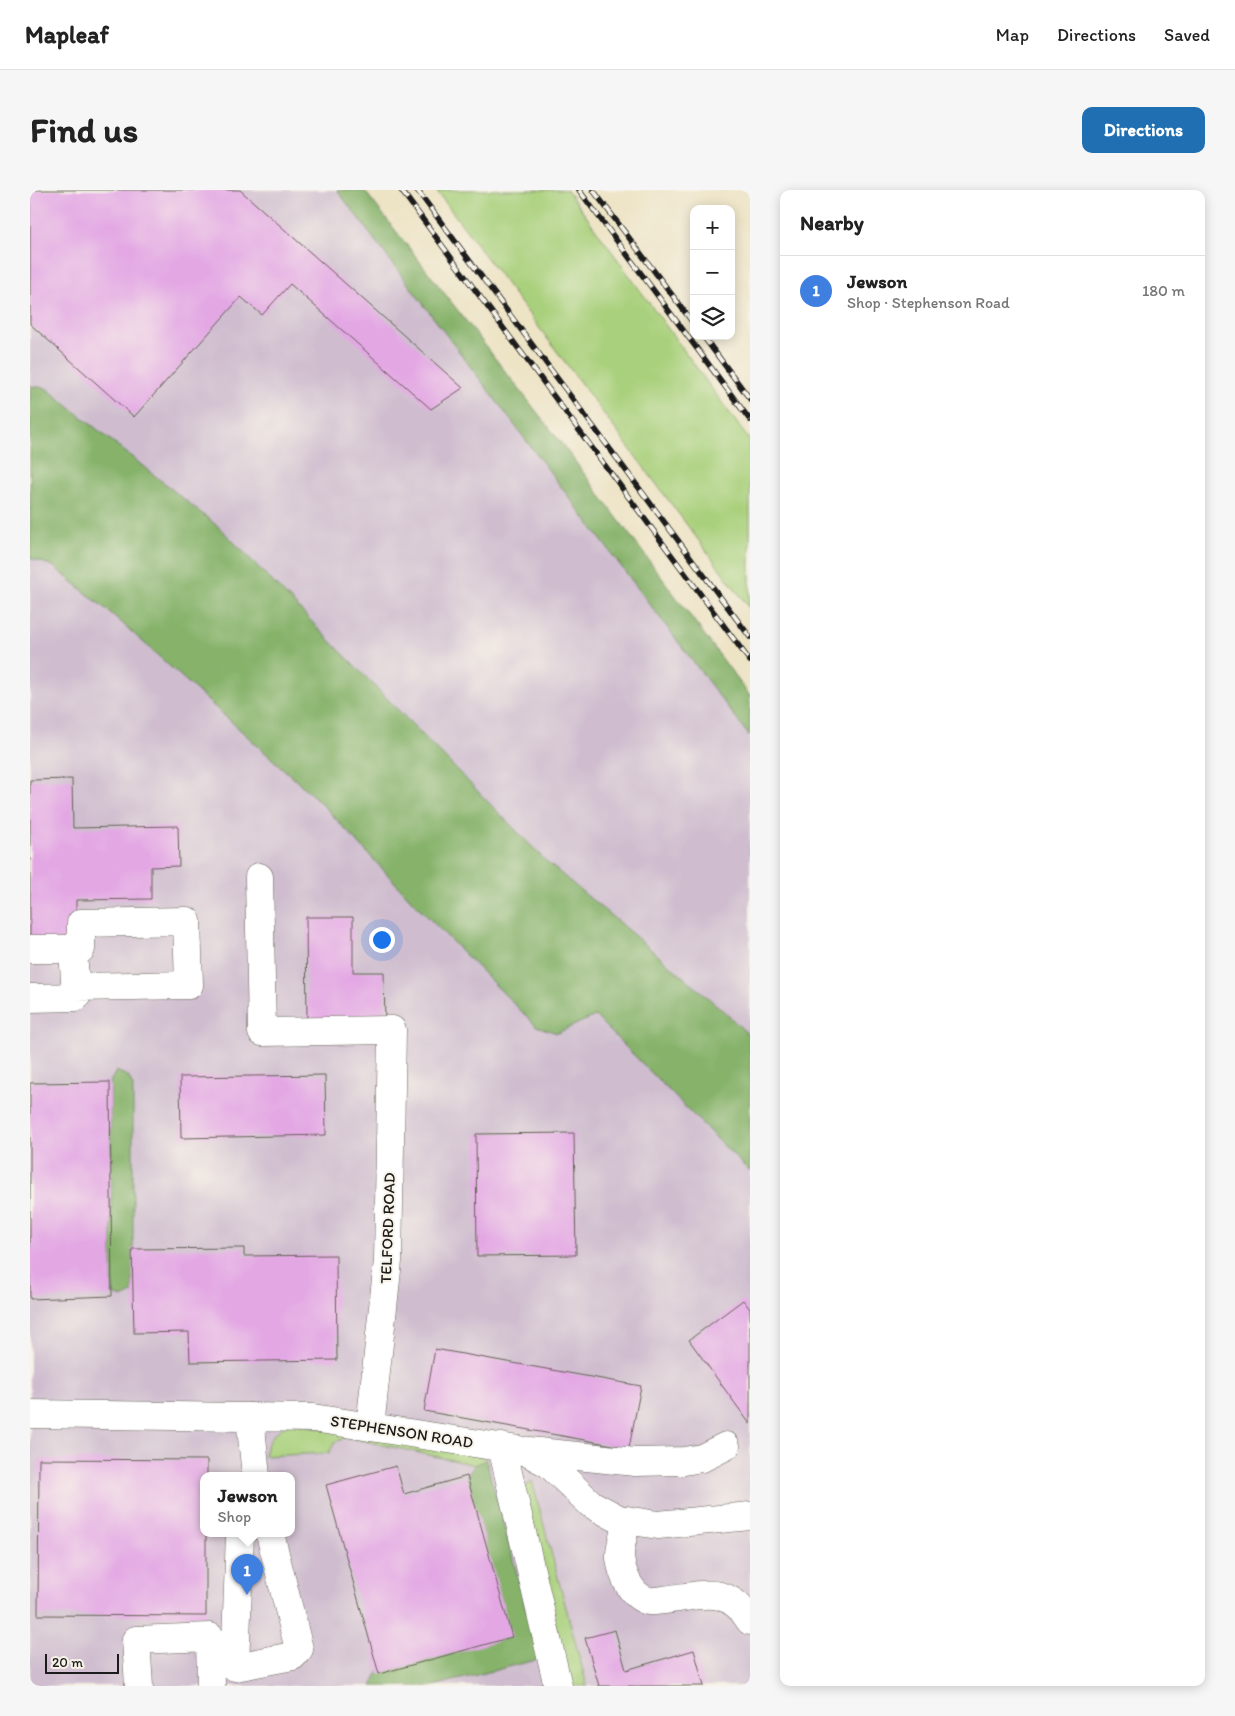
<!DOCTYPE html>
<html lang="en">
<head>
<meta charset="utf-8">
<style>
	:root { --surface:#fff; --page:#f6f6f6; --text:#222; --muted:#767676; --line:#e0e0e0; --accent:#1f6fb2 }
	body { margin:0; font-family:Itim,sans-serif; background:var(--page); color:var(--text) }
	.controls { position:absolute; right:15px; top:15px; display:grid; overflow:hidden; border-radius:10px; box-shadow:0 2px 12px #0003 }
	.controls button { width:45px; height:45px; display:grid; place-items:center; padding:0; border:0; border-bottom:1px solid var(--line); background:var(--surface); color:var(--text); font:25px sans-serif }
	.scale { position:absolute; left:15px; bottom:12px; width:74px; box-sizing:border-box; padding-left:5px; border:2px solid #1c1c1c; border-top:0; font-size:14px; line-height:18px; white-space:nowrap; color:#1c1c1c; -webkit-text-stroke:4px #f7f3e8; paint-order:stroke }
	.you { position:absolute; left:351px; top:749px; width:18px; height:18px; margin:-12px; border:4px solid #fff; border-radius:50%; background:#1a73e8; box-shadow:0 0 0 8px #1a73e833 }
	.badge { display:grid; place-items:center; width:32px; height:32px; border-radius:50%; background:var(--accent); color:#fff; font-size:16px; font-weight:700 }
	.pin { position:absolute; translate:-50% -41px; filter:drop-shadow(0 1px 2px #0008) }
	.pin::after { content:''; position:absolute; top:26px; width:18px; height:15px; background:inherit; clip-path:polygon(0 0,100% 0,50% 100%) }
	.popup { position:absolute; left:170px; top:1282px; width:95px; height:65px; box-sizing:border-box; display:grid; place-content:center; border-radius:10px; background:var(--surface); filter:drop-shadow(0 1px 4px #0005); font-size:16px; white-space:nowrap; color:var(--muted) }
	.popup b { font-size:19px; color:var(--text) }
	.popup::after { content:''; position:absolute; left:50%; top:100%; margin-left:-10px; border:10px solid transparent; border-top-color:var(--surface) }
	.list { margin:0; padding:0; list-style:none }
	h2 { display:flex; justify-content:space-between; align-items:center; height:65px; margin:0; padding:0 20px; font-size:21px }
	h2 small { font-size:16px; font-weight:400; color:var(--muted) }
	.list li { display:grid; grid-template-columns:32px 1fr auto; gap:15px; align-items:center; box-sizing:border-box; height:70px; padding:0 20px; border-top:1px solid var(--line) }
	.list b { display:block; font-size:19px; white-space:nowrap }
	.list p { margin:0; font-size:16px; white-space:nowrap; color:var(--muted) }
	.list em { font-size:16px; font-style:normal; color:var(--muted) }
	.icon { flex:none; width:28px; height:28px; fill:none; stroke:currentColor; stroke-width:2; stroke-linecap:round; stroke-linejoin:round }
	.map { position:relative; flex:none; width:720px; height:1496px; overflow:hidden; border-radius:10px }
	header { display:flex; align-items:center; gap:30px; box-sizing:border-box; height:70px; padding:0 25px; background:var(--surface); border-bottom:1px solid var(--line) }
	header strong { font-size:24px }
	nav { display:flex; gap:28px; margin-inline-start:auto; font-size:18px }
	.intro { display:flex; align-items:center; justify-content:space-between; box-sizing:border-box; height:120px; padding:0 30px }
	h1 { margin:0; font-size:35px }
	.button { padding:12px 22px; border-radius:10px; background:var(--accent); color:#fff; font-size:18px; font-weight:700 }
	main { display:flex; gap:30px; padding:0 30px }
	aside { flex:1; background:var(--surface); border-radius:10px; box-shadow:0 2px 12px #0003 }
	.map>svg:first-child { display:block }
	.industrial { fill:#cfbdcf; fill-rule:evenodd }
	.green { fill:#a9d07b; stroke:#62764c }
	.forest { fill:#86b26b; stroke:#516744 }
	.building { fill:#e3a7e4 }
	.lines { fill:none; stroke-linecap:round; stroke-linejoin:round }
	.minor-casing { stroke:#656257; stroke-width:29 }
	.minor { stroke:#fff; stroke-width:28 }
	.rail-casing { stroke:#1c1c1c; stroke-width:5.5 }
	.rail { stroke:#f7f3e8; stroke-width:4; stroke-dasharray:11; stroke-linecap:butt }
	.labels { text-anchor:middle; stroke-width:4; stroke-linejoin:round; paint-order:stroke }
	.street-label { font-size:16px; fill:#1c1c1c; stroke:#f7f3e8 }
</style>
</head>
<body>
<header>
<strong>Mapleaf</strong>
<nav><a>Map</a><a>Directions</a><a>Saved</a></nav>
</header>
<div class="intro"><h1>Find us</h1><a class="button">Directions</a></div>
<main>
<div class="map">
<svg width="720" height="1496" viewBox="0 0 720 1496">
	<rect width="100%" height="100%" fill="#f7f3e8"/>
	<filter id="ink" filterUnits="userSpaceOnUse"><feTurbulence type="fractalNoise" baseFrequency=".02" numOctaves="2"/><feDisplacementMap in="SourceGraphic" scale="10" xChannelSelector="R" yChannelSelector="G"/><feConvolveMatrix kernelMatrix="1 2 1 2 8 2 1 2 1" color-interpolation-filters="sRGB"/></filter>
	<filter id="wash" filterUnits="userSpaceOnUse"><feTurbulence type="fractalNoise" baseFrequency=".0096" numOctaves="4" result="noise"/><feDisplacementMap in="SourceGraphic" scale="20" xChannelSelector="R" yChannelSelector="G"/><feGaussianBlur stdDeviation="1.12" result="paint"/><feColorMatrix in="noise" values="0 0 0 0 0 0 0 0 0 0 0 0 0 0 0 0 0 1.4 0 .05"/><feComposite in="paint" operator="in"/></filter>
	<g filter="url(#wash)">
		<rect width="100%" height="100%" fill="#ede3c5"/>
		<path class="industrial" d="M0,0H307L720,547V1496H0ZM173,1286H261V1344H173Z"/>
		<path class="green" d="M406,0H537L720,251V419Z
			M260,1233L451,1266L456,1270L445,1275L317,1247L305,1252L299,1263L234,1266C237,1249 245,1241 260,1233Z
			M502,1291L557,1496H539L494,1298Z"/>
		<path class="forest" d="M307,0H334L535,258L720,506V547Z
			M0,196L16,198L191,339L516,671L689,817L720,846V982L565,826L527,843L506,836L385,714L290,612L83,425L23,376L0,368Z
			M86,881L98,886L103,896V1103L92,1108L82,1103L80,892Z
			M456,1270L510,1469L403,1496H342L437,1286L445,1275Z"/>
		<g id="blocks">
			<path class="building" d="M0,0H210L433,198L401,219L260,94L232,125L211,107L104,227L0,134Z
				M42,589L43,638L148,636L149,676L121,677V709L46,710V749L0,750V590Z
				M276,727H323V782H354L355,832L277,833Z
				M295,885L296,945L151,948L150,887Z
				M80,892L82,1106L0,1109V893Z
				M544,943L546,1065L447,1066L446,944Z
				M214,1058V1066L306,1065L307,1170L160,1172L159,1142L104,1143L102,1059Z
				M713,1110L720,1119V1234L659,1150Z
				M405,1159L611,1196L599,1258L394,1221Z
				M9,1269L177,1270V1286H173V1344H176V1426L8,1425Z
				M366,1276L374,1304L437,1286L482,1447L349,1484L296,1295Z
				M585,1440L596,1480L664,1460L674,1496H569L555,1448Z"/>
		</g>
	</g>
	<g filter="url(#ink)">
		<use href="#blocks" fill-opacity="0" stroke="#656257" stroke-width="1"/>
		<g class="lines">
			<defs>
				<path id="minor" d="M229,687L232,842L362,840L358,1071L340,1237
					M0,759H43L46,807L0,808
					M43,759H51V733L157,731L159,795L45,797
					M0,1224L283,1228L495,1261L519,1274L561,1314L589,1329L628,1335L720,1326
					M220,1227L226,1286
					M472,1257L528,1496
					M499,1261L605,1272L654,1271L672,1268L696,1256
					M597,1330C595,1341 589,1357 590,1368C592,1384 601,1407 619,1411C623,1412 630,1410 634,1410C670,1406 697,1393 720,1431
					M210,1344L205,1477L263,1466L269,1459L240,1344
					M109,1496L106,1450L180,1447L181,1496"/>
			</defs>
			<use href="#minor" class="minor-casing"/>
			<use href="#minor" class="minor"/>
			<defs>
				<path id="rail" d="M371,0L720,471
					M387,0L720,447
					M549,0L720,230
					M563,0L664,134
					M673,146L720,209"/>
			</defs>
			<use href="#rail" class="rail-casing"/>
			<use href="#rail" class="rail"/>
		</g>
	</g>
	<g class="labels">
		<g class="street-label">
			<text transform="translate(357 1038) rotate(-88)" y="6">TELFORD ROAD</text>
			<text transform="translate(372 1241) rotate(9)" y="6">STEPHENSON ROAD</text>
		</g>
	</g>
</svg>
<div class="controls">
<button>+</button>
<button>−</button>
<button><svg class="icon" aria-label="layers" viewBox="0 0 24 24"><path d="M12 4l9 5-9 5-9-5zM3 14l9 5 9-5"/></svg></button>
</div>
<div class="scale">20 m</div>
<div class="you"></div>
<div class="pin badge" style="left:217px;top:1405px;background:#3f7fe0">1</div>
<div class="popup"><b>Jewson</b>Shop</div>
</div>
<aside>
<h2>Nearby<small></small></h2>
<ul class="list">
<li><span class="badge" style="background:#3f7fe0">1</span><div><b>Jewson</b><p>Shop · Stephenson Road</p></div><em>180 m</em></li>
</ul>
</aside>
</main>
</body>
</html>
